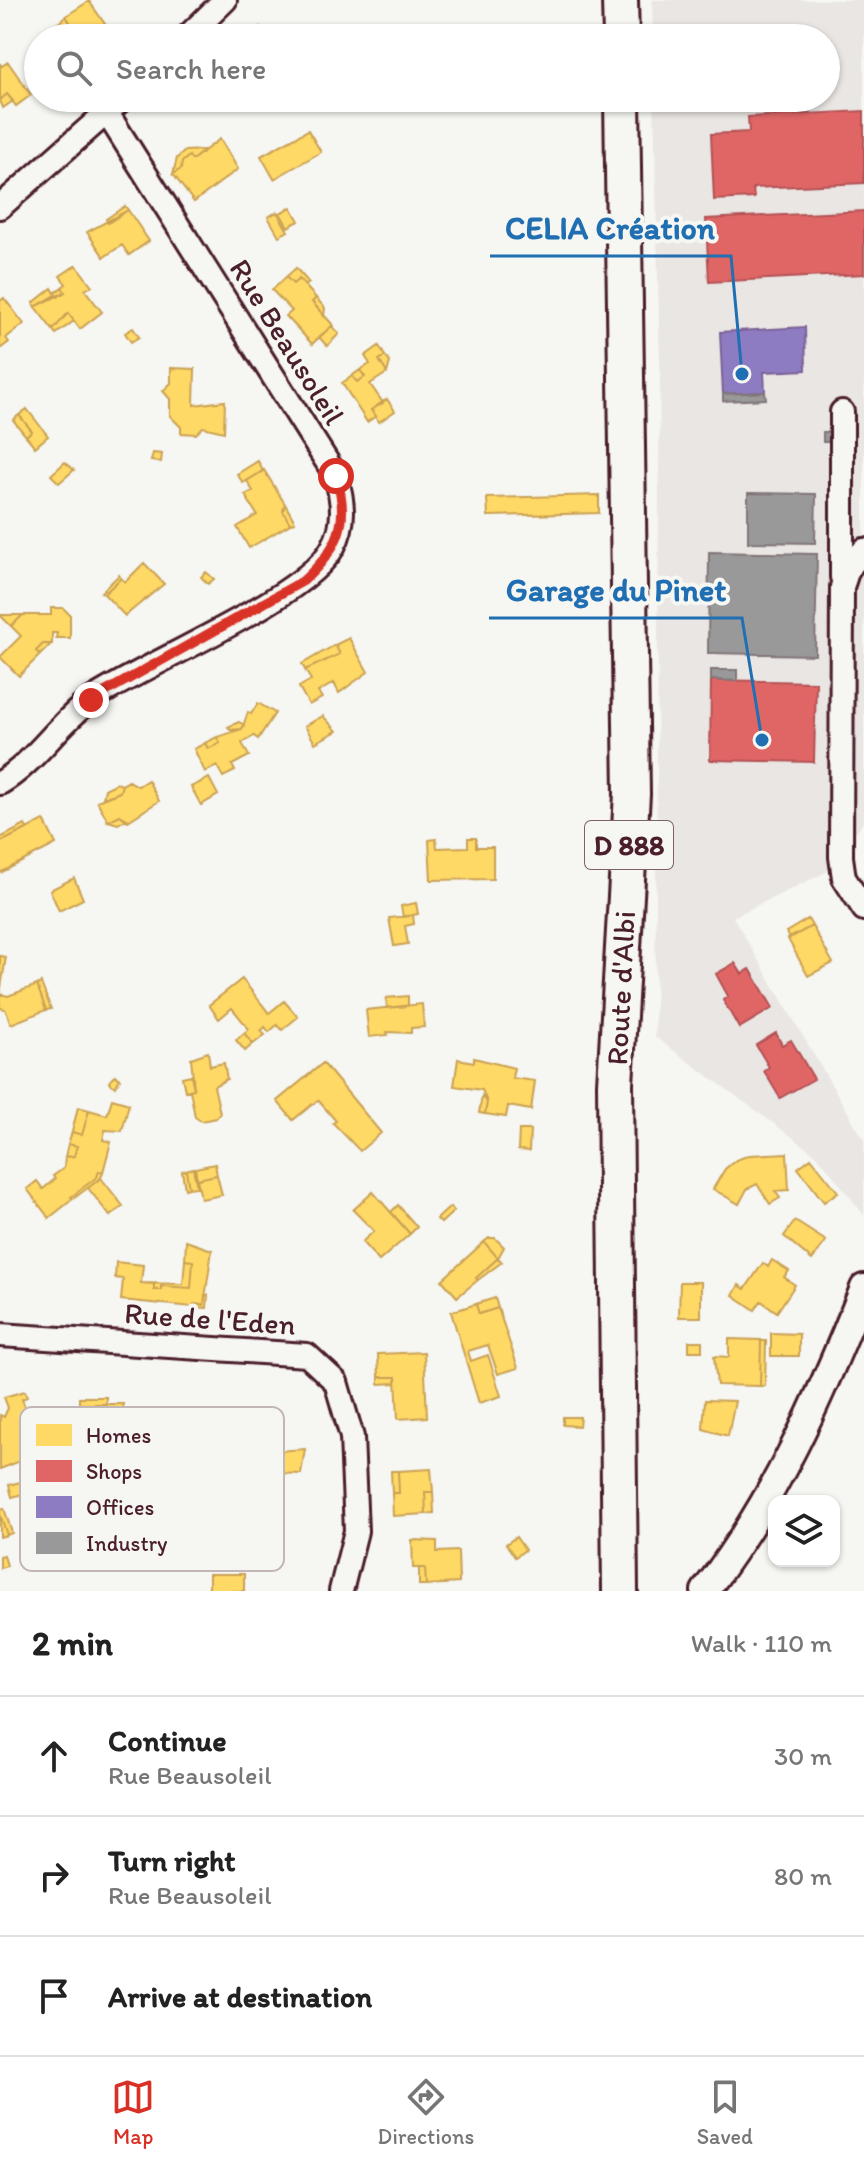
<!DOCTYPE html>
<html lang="en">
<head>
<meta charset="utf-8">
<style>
	:root { --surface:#fff; --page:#f2f2f2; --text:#222; --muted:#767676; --line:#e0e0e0; --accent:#d93025 }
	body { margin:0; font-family:Itim,sans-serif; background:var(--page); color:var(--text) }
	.controls { position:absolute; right:24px; bottom:24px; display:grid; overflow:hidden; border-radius:16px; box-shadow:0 2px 6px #0004 }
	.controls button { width:72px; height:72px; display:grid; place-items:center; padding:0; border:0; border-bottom:2px solid var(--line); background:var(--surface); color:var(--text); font:40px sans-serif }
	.stop { position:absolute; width:24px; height:24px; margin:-18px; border:6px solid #d93025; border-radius:50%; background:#fff }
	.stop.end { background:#d93025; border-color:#fff; box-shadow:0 2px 8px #0008 }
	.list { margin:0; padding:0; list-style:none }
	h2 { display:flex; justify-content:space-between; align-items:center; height:104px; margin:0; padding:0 32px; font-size:34px }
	h2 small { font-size:26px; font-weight:400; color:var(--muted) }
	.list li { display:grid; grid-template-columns:52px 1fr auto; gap:24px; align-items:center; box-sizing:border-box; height:120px; padding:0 32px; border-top:2px solid var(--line) }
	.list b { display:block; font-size:30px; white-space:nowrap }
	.list p { margin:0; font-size:26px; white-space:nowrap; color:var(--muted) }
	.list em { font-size:26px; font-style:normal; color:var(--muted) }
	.icon { flex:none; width:44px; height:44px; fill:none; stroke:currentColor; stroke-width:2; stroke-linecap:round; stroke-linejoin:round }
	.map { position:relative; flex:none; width:864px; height:1591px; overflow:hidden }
	.search { position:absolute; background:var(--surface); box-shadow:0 2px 6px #0004; left:24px; right:24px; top:24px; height:88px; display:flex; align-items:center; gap:20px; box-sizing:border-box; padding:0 28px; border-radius:44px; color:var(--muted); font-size:30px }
	.sheet { height:464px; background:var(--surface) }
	nav { display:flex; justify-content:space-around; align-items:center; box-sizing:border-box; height:112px; border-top:2px solid var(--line); background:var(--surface); font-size:22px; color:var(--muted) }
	nav a { display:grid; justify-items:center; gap:4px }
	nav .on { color:var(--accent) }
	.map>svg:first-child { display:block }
	.built { fill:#e9e6e3 }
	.homes { fill:#ffd966; stroke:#c9a154; stroke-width:2 }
	.shops { fill:#e06666; stroke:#b35154; stroke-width:2 }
	.offices { fill:#8e7cc3; stroke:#7a6095; stroke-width:2 }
	.industry { fill:#999; stroke:#817478; stroke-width:2 }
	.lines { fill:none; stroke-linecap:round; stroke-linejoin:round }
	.minor-casing { stroke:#4a1f2b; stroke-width:28 }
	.tertiary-casing { stroke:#4a1f2b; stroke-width:32 }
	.primary-casing { stroke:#4a1f2b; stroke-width:40 }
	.minor { stroke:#f6f6f2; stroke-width:22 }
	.tertiary { stroke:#f6f6f2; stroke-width:26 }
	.primary { stroke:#f6f6f2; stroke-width:34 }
	.route { stroke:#d93025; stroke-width:10 }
	.labels { text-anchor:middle; stroke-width:8; stroke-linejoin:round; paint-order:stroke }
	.shield { fill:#f6f6f2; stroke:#7e6067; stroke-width:2 }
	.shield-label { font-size:28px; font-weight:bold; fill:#4a1f2b }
	.street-label { font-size:30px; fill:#4a1f2b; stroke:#f6f6f2 }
	.key { fill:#f6f6f2; stroke:#c2b6b6; stroke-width:2 }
	.key-label { font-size:22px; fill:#4a1f2b }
	.leader { fill:none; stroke:#1f6fb2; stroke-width:3 }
	.callout-dot { fill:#1f6fb2; stroke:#f6f6f2; stroke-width:3 }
	.callout-label { font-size:32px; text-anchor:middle; font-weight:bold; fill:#1f6fb2; stroke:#f6f6f2; stroke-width:8; stroke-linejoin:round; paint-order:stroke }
</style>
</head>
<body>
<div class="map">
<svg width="864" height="1591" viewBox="0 0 864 1591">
	<rect width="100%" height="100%" fill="#f6f6f2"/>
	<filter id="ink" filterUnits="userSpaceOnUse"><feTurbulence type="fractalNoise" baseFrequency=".0125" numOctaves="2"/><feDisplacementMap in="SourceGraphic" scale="16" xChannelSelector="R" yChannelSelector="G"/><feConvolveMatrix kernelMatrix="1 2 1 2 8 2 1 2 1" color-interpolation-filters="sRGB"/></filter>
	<g filter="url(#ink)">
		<path class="built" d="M652,0H864V821L826,872L733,917L864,1140V1215L817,1155L655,1037L660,363L654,98H826V38H653Z"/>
		<path class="homes" d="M89,1L114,37L51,38L49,35L71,24L66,16Z
			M66,16L71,24L49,35L48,33Z
			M260,27L265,38H256L253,31Z
			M8,62L31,95L16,106L7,94L0,100V64L2,66Z
			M7,94L13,101L3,108L0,100Z
			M308,130L321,152L274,179L261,156Z
			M220,139L238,169L194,202L173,174L181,169L182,162L189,156L192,160Z
			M205,150L192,160L189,156L182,162L181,169L173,174L177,158L185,151Z
			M125,206L128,210L108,223L106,219Z
			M291,207L299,221L288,227L280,213Z
			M128,210L149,241L129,255L122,245L104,257L87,232Z
			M277,212L288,231L279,236L268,217Z
			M76,265L92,286L85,290L102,312L80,329L68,313L53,330L35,307L65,292L62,287L66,284L60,276Z
			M296,268L309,283L305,286L299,279L293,284L286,277Z
			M286,277L293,284L299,279L316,298L312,302L333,325L312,344L286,316L292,311L272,290Z
			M62,287L65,292L58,297L56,295L35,307L33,303L52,288L55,293Z
			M4,298L24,324L6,338L9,342L0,349V301Z
			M316,298L325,308L324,316L312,302Z
			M68,313L74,321L56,334L53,330Z
			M332,326L339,334L327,346L319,337Z
			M133,328L139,337L131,342L125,333Z
			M379,346L385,356L379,360L387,373L370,384L383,403L371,410L376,416L367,422L342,383L352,376L357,382L365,377L360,370L370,364L365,356Z
			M385,356L390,362L387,373L379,360Z
			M171,368L195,369L194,405L225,401L224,432L203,427L196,434L181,433V427L170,416V399L163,391L171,383Z
			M360,370L365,377L357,382L352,376Z
			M387,399L395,411L379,422L371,410Z
			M27,409L48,436L35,447L26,436L32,431L19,415Z
			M19,415L32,431L26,436L13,420Z
			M153,453L162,454L161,462L151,461Z
			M258,461L263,471L243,483L237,474Z
			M65,462L74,470L59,483L51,475Z
			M264,470L285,504L283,511L290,524L249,548L237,527L257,515L245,495L253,491L247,481Z
			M599,495V513L488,516L487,498Z
			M285,504L295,522L290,524L283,511Z
			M144,563L164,584L125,616L104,594L121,578L125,582Z
			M206,572L214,579L208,584L201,577Z
			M119,575L121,578L104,594L101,592Z
			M51,608H63L70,615V638H56L57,633H52V644H43L36,651L40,655L19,676L0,657L21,636L11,626L23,615H51Z
			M0,615H23L11,626Z
			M349,638L368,672L339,693L334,683L318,692L322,698L309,705L299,687L311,680L305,670L340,654L335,645Z
			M43,644H51L40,655L36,651Z
			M335,645L340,654L305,670L302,664Z
			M258,703L275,713L258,739L254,736L242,743L249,756L232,765L235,771L223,777L217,766L205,772L194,749L205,743L208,749L220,743L217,737L242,729L248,712L251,714Z
			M323,716L337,731L315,743L305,726Z
			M239,722L244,725L242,729L230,730L228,727Z
			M217,737L220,743L208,749L205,743Z
			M209,778L218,795L201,805L191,787Z
			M148,780L159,801L128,821L120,815L108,821L97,801L120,792L122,785L129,781L138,786Z
			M117,783L122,785L120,792L103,798L105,789Z
			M120,815L127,819L118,824L108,821Z
			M44,820L56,844L0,873V840L1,842Z
			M25,825L27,829L1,842L0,838Z
			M468,838H476V847H493V879L431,880L429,840L436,839L437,848L468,847Z
			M74,878L83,899L59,911L50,890Z
			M416,903L418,914L403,917L401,906Z
			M413,915L414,924L405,926L408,944L394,946L389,918Z
			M808,919L812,926L790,938L786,932Z
			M812,926L833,963L808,976L788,939Z
			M0,956L6,957L0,994L8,996L37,985L46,1010L11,1024L5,1009L0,1008Z
			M242,979L269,1013L284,1001L298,1017L282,1030L277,1025L269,1032L265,1027L261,1031L265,1035L253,1044L244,1033L249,1029L232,1008L219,1019L209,1005Z
			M41,983L51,1009L46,1010L37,985Z
			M408,996V1006L387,1008L386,998Z
			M422,1004L424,1027L411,1028V1033L387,1032L388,1035L369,1037L366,1010Z
			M244,1033L253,1044L245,1051L236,1040Z
			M208,1052L210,1066L224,1063L227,1079L214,1086L220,1113L216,1118L201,1121L195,1117L190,1090L194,1089L191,1058Z
			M474,1058L514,1068L512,1078L535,1081L531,1110L508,1106L506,1117L485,1114L487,1102L482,1090L454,1086L458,1059L474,1062Z
			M323,1063L381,1133L360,1151L333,1123L336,1121L318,1100L293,1120L277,1101Z
			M115,1075L120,1079L115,1087L109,1082Z
			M191,1075L194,1089L185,1091L182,1077Z
			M482,1096L487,1102L485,1114L479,1113Z
			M112,1099L129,1104L122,1131L105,1130L103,1140L111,1142L103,1172L99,1171L97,1177L71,1197L73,1199L49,1218L27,1189L37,1181L43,1189L55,1179L53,1176L64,1168L65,1157L74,1156L77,1146L68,1144L72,1132L82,1135L89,1110L107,1115Z
			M78,1107L89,1110L82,1135L72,1132Z
			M519,1130H530L529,1151L518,1150Z
			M68,1144L77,1146L74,1156L65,1157Z
			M787,1153L789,1190L775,1191L780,1198L770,1204L757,1184L747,1189L739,1204L713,1189L725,1169L736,1160L750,1155Z
			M811,1158L838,1192L824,1202L798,1168Z
			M215,1164L217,1175L197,1179L195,1168Z
			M193,1168L197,1187L189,1188L186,1170Z
			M186,1170L189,1188L185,1189L182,1171Z
			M99,1171L103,1172L101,1178L73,1199L71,1197L97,1177Z
			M217,1175L222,1195L201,1199L197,1179Z
			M101,1178L123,1206L110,1216L88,1188Z
			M373,1192L410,1234L379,1261L362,1242L374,1231L353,1210Z
			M398,1205L417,1227L410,1234L391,1212Z
			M450,1207L454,1211L441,1223L437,1219Z
			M795,1221L826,1241L812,1260L784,1236Z
			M489,1238H495L504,1247L498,1258L484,1242Z
			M186,1241L212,1250L204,1305L194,1304L193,1307L121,1300L123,1279L115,1278L116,1262L143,1265L141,1283L154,1284V1290H161V1286L191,1288L193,1261L185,1260Z
			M484,1242L498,1258L476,1278L478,1280L457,1297L442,1280Z
			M498,1258L502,1262L478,1280L476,1278Z
			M185,1260L193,1261L191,1288L161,1286V1290H154V1284L141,1283L183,1284Z
			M772,1260L789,1271L784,1277L795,1285L777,1312L761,1301L755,1310L733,1295L739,1285L745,1289L763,1263L768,1267Z
			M680,1282H701V1317H679Z
			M205,1295H208L207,1308L193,1307L194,1304L204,1305Z
			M495,1298L498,1308L479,1314L476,1304Z
			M476,1304L479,1314L498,1308L518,1368L498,1374L488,1345L468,1351L471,1361L488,1355L501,1396L479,1403L451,1312Z
			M771,1333L799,1334V1356H771Z
			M729,1339L761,1340L760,1386L717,1385L714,1356L729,1357Z
			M689,1341H702V1351H689Z
			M761,1341H766L765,1386H760Z
			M424,1352L427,1417L398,1419L396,1377H379L378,1354Z
			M379,1377H396V1383L379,1384Z
			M25,1391L27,1397L22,1399L31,1422L22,1442L28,1458L0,1469V1415L4,1417L8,1408L4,1397Z
			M79,1397H106V1404H79Z
			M705,1400L735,1401L728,1436L703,1429Z
			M79,1404H123V1438H71V1428H79Z
			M563,1417H580L579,1426L563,1425Z
			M253,1433H276V1451L305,1449L301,1474L275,1473V1467H250Z
			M431,1469L433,1492H425L426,1514L393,1516L392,1493H399L398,1471Z
			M391,1471H398L399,1493H392Z
			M24,1481L27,1493L12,1497L9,1485Z
			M425,1492H433L434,1513L426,1514Z
			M4,1508L12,1533L7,1535L0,1514V1509Z
			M0,1514L7,1535L0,1537Z
			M516,1537L525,1550L515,1557L506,1544Z
			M412,1540L437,1541V1552L458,1551L459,1583L426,1585L425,1568H413Z
			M4,1555L7,1566L0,1568V1556Z
			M101,1564H115V1572H101Z
			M419,1568H425L426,1585H419Z
			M209,1574H244V1591H209Z"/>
		<path class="shops" d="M864,111V183L753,188L754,198L714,200L711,134L749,132L748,117Z
			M864,211V274L709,282L706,219Z
			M711,680L816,682L814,762L710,760Z
			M735,963L742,974L750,969L773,1008L739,1028L723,1000L728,996L716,974Z
			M776,1033L782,1045L791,1040L814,1079L780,1098L764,1071L769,1067L756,1045Z"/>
		<path class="offices" d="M805,327L806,370L764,372L765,392L723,394L720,332Z"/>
		<path class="industry" d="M765,392L766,399L723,401V394Z
			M823,432H830V442H823Z
			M748,493L816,494L815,543L748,542Z
			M709,552L817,554L815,655L708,653Z
			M711,670H737V681L711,680Z"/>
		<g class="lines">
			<defs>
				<path id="minor" d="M186,38L225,0
					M0,207L123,98
					M842,412V577
					M864,550L848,569L842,587L841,857L844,878L864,909
					M0,783C35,763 58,723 91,700C145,663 307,598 333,547C346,523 343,501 336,476L107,113
					M0,1335L307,1355L336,1382L352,1437L356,1531L341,1591"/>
				<path id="tertiary" d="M705,1591C776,1498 821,1396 864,1288"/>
				<path id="primary" d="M620,0L621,38
					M620,1591L615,1084L632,794L622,98"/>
			</defs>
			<use href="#minor" class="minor-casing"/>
			<use href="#tertiary" class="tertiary-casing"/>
			<use href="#primary" class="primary-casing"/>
			<use href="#minor" class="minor"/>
			<use href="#tertiary" class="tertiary"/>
			<use href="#primary" class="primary"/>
		</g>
	</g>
	<g class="lines" filter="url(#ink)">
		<path class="route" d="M91,700L303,581C338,549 351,523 336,476"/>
	</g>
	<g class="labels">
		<rect class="shield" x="585" y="821" width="88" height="48" rx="6"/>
		<g class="shield-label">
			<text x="629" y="855">D 888</text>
		</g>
		<g class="street-label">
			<text transform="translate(287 342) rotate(58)" y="10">Rue Beausoleil</text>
			<text transform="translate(621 988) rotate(-87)" y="10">Route d'Albi</text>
			<text transform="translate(210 1319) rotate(4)" y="10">Rue de l'Eden</text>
		</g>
	</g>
	<rect x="20" y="1407" width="264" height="164" rx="12" class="key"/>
	<rect x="36" y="1424" width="36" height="22" fill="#ffd966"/>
	<rect x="36" y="1460" width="36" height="22" fill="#e06666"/>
	<rect x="36" y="1496" width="36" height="22" fill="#8e7cc3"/>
	<rect x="36" y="1532" width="36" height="22" fill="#999"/>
	<g class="key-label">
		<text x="86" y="1443">Homes</text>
		<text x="86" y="1479">Shops</text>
		<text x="86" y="1515">Offices</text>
		<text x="86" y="1551">Industry</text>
	</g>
	<path class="leader" d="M742 374L731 256H490M762 740L742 618H489"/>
	<g class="callout-dot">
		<circle cx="742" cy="374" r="8"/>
		<circle cx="762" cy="740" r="8"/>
	</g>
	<g class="callout-label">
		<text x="610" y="239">CELIA Création</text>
		<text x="616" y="601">Garage du Pinet</text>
	</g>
</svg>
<div class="controls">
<button><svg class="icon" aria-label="layers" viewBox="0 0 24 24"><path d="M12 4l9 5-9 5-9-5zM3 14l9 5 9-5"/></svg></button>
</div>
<div class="stop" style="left:336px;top:476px"></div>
<div class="stop end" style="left:91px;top:700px"></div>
<div class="search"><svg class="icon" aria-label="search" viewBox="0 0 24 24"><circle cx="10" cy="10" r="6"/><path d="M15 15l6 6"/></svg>Search here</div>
</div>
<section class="sheet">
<h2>2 min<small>Walk · 110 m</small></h2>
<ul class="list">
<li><svg class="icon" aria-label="ahead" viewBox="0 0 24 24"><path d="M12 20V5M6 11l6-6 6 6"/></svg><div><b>Continue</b><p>Rue Beausoleil</p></div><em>30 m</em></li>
<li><svg class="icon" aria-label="right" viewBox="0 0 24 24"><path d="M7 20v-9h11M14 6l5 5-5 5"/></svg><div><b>Turn right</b><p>Rue Beausoleil</p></div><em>80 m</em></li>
<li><svg class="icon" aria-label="arrive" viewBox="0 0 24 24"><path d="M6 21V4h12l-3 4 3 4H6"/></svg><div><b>Arrive at destination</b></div></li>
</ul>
</section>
<nav>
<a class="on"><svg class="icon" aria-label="map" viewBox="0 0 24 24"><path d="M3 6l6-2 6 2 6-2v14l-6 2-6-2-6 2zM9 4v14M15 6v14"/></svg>Map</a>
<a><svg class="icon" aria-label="directions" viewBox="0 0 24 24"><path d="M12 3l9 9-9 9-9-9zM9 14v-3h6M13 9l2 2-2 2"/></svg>Directions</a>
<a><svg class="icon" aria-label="saved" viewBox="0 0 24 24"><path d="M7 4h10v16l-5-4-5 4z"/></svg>Saved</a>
</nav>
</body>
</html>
